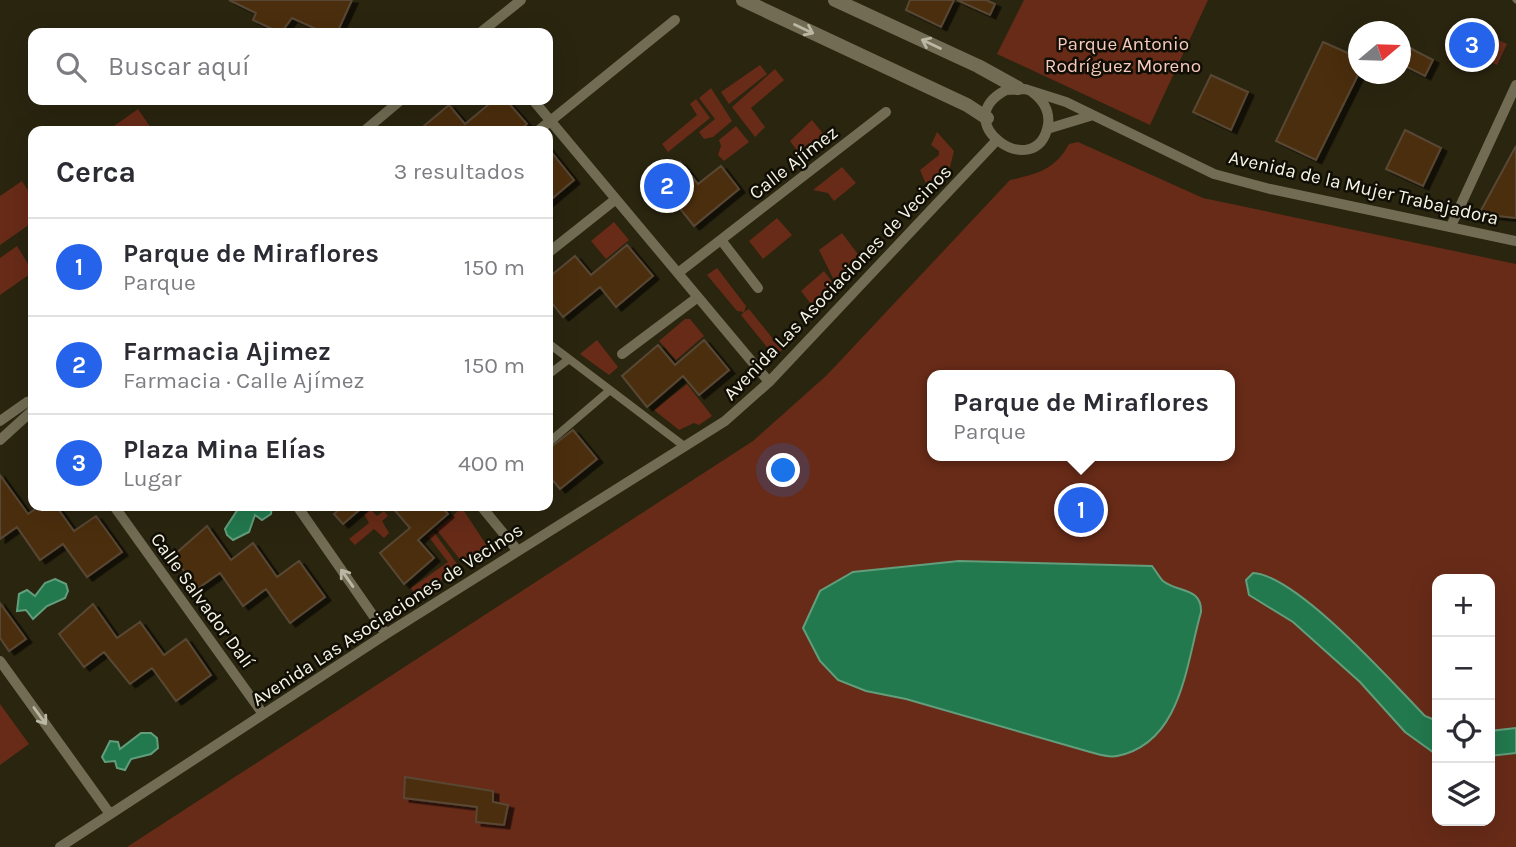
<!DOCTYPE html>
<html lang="es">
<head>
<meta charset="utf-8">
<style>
	:root { --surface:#fff; --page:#f2f2f3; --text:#2b2b33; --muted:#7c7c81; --line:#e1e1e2; --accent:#2563eb }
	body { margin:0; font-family:Karla,sans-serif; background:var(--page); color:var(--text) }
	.controls { position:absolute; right:21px; bottom:21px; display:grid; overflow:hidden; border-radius:14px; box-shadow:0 7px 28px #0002 }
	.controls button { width:63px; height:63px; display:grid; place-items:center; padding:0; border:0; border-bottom:2px solid var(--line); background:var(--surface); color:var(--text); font:35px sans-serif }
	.compass { position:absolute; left:1348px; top:21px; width:63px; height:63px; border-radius:50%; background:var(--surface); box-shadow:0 7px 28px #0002; rotate:71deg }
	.you { position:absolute; left:784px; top:471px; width:24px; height:24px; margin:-18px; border:5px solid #fff; border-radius:50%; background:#1a73e8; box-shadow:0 0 0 10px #1a73e833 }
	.badge { display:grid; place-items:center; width:46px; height:46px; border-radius:50%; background:var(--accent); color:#fff; font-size:23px; font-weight:700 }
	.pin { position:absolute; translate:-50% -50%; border:4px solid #fff; box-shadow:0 2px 7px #0006 }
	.popup { position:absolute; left:927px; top:370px; width:308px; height:91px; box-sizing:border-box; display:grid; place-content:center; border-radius:14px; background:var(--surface); filter:drop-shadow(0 2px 5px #0005); font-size:23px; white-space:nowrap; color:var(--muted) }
	.popup b { font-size:26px; color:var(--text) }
	.popup::after { content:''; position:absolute; left:50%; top:100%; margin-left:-14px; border:14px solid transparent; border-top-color:var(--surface) }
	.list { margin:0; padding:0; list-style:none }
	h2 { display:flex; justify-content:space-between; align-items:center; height:91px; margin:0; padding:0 28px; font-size:30px }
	h2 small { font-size:23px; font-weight:400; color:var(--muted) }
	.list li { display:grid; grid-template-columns:46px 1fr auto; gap:21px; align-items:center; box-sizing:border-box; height:98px; padding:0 28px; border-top:2px solid var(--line) }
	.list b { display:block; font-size:26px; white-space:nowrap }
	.list p { margin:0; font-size:23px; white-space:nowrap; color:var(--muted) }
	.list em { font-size:23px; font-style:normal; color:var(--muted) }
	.icon { flex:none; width:38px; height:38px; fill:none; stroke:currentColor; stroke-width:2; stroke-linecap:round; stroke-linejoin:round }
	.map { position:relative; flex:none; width:1516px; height:847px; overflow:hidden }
	.search { position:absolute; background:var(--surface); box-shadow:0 7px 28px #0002; left:28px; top:28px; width:525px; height:77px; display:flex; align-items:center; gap:18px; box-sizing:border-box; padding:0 24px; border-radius:14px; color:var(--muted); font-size:26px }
	.panel { position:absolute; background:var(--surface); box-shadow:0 7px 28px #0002; left:28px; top:126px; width:525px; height:385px; border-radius:14px }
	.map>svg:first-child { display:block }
	.green { fill:#682b18; fill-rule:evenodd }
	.water { fill:#23794e; stroke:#629e7c; stroke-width:2 }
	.building { fill:#4c2f0c; stroke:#584734; stroke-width:2; filter:url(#shadow) }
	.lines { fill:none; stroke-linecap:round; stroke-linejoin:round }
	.service { stroke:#716c53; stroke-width:5 }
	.pedestrian { stroke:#716c53; stroke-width:8 }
	.minor { stroke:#716c53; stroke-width:10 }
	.tertiary { stroke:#716c53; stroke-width:14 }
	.oneway { stroke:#bab7a4 }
	.labels { text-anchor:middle; stroke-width:5; stroke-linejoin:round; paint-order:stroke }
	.park-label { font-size:19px; fill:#f8cbbd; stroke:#100e05 }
	.street-label { font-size:19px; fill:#f6f4e6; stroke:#100e05 }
</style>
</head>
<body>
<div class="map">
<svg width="1516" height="847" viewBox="0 0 1516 847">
	<defs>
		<filter id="shadow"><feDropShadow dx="5.5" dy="3.5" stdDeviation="0" flood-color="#0009"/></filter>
	</defs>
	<rect width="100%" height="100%" fill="#2a250f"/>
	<path class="green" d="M1024,0H1208L1150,125L997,54Z
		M1476,30L1507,44L1497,65L1466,51Z
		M760,65L767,74L729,104L721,92Z
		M775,69L784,80L751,108L765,127L755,137L732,107Z
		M711,88L732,121L713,137L704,139L699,132L715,119L699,98Z
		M696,99L710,118L668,152L662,144L697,115L690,104Z
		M138,109L153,131H107Z
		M812,120L825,136L803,159L790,141Z
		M736,126L749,142L724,161L718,155L721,146L719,140Z
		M937,132L954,151L950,167L926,184L920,170L939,155V151L931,145Z
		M1078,142L1203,198L1516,264V847H127L753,441L827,375L1010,180C1037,174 1055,170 1069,144ZM932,375H1230V456H932ZM1437,579H1490V821H1437Z
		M842,167L856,183L834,201L828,193L813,190Z
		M22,181L33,198V222L0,245V196Z
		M777,218L792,235L763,259L749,241Z
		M614,222L629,240L606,259L591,241Z
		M842,233L863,261L842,285L834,280L819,250Z
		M17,246L33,272L0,295V258Z
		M717,268L746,306L744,312L749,309L782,350L775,357L741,315L744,312L737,311L707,275Z
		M824,271L838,290L817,312L801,291Z
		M685,319H690L704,336L676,360L659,341Z
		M597,340L618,367L609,375L580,354Z
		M687,384L712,416L699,425L694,423L679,430L654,410Z
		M462,508L489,549L465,566L436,529Z
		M370,509L377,516L384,511L388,516L382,521L389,533L384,538L374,529L355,545L349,539L369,523L364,514Z
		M434,532L460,568L416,597L411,588L448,562L428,536Z
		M0,704L29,744L0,765Z"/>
	<path class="water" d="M240,506H272L271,514L262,520L255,515L249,532L233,540L227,535L225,529Z
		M959,561L1152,566C1156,571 1159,577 1163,581C1178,593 1202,587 1201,612C1186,664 1182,743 1117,756C1109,758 1098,754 1090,752L906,699L866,691L838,680L820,661L803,628L820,591L853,572Z
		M1253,573C1297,575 1392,682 1425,716L1437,721V755L1405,732L1360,682L1293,622L1249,595L1246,580Z
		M55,579L66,584L68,591L65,598L47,606L33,619L26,610L17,611L19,594L27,590L35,596L45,583Z
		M1516,728V753L1490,756V731Z
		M141,733H151L157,738L158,748L151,754L131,759L125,770L117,768L115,761L105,762L102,757L110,741L118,742L120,749Z"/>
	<path class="building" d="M229,0H352L337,33H325L292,18L281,33L253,20L256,13Z
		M910,0H954L941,27L906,10Z
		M957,0H986L995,4L990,15Z
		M1323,42L1359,58V73L1316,160L1276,141Z
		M1404,45L1433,60L1425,76L1401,64Z
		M1211,75L1248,92L1231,130L1193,112Z
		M494,100H506L527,124L519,131H418L449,105L465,124Z
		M1405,130L1441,148L1423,186L1386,169Z
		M1516,146V218L1479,214Z
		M548,148L574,180L548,202Z
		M680,162L698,184L721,166L739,189L694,226L657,180Z
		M627,245L653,276L616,307L600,287L563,317L548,298V278L575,256L591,275Z
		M704,340L729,370L699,395L683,376L647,407L622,376L658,345L675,365Z
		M573,430L597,459L560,489L548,475V449Z
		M0,475L28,514L40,506H56L74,531L96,516L122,552L87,577L63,544L40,560L17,527L0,539Z
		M343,506H364L343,524L334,514Z
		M391,506H441L448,514L418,540L434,558L404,584L380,553L410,528Z
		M207,526L231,560L253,543L277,577L299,561L325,597L290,623L266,589L243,606L220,573L197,589L173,556Z
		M0,603L26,639L9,651L0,638Z
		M93,604L117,638L140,622L164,655L186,639L211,675L176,701L152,668L130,684L104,652L84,667L59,634Z
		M405,777L493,791V802L508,805L504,825L476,822L477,807L404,798Z"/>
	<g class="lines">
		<path class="service" d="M1515,0L1516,1"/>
		<path class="pedestrian" d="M548,343L684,446
			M548,375L569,359
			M548,443L610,390"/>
		<path class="minor" d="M480,33L521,0
			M1032,92C1043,100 1050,111 1048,125C1037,185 945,122 1006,90L1025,89L1066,102L1214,174L1270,189L1516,241
			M533,100L769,382
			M1047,129L1090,116
			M364,131L401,100
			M538,131L675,20
			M1451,226L1516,85
			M721,240L758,288
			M548,253L616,199
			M678,273L886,112
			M622,354L698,297
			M0,421L27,402L33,401
			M0,440L33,410
			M114,506L263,714
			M297,506L386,634
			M481,506L518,551
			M0,661L110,814
			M60,847L386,634L725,421L769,382L996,141"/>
		<path class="tertiary" d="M743,0L967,105L987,118
			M835,0L978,66L1018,88"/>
	</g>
	<defs><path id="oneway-shaft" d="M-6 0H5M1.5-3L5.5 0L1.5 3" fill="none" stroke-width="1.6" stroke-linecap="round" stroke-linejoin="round" transform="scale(1.75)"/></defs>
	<g class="oneway">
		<use href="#oneway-shaft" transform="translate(804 29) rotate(25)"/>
		<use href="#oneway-shaft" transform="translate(931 44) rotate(-155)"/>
		<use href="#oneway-shaft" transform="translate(347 578) rotate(-125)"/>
		<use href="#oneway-shaft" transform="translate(40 716) rotate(54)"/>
	</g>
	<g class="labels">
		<g class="park-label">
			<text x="1123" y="50">Parque Antonio<tspan x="1123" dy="22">Rodríguez Moreno</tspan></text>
		</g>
		<g class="street-label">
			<text transform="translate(793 162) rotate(-38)" y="7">Calle Ajímez</text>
			<text transform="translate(1364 187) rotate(13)" y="7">Avenida de la Mujer Trabajadora</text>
			<text transform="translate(837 282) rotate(-46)" y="7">Avenida Las Asociaciones de Vecinos</text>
			<text transform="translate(203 600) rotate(54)" y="7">Calle Salvador Dalí</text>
			<text transform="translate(387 614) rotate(-33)" y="7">Avenida Las Asociaciones de Vecinos</text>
		</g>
	</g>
</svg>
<div class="controls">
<button>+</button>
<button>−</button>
<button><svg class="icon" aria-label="locate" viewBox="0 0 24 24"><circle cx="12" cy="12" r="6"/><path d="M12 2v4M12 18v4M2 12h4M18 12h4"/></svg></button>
<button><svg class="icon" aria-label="layers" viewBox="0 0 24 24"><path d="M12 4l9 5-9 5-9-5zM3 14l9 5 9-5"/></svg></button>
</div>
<svg class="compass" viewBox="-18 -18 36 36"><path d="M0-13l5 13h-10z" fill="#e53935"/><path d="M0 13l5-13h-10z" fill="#7c7c81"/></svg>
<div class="you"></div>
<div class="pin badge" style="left:1081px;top:510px">1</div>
<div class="popup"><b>Parque de Miraflores</b>Parque</div>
<div class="pin badge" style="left:667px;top:186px">2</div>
<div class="pin badge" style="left:1472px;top:45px">3</div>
<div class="search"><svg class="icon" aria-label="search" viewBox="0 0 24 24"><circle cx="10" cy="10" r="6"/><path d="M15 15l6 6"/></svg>Buscar aquí</div>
<section class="panel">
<h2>Cerca<small>3 resultados</small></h2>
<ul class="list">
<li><span class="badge">1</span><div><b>Parque de Miraflores</b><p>Parque</p></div><em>150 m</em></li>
<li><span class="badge">2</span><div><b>Farmacia Ajimez</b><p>Farmacia · Calle Ajímez</p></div><em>150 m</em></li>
<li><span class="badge">3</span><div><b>Plaza Mina Elías</b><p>Lugar</p></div><em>400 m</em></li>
</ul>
</section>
</div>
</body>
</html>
